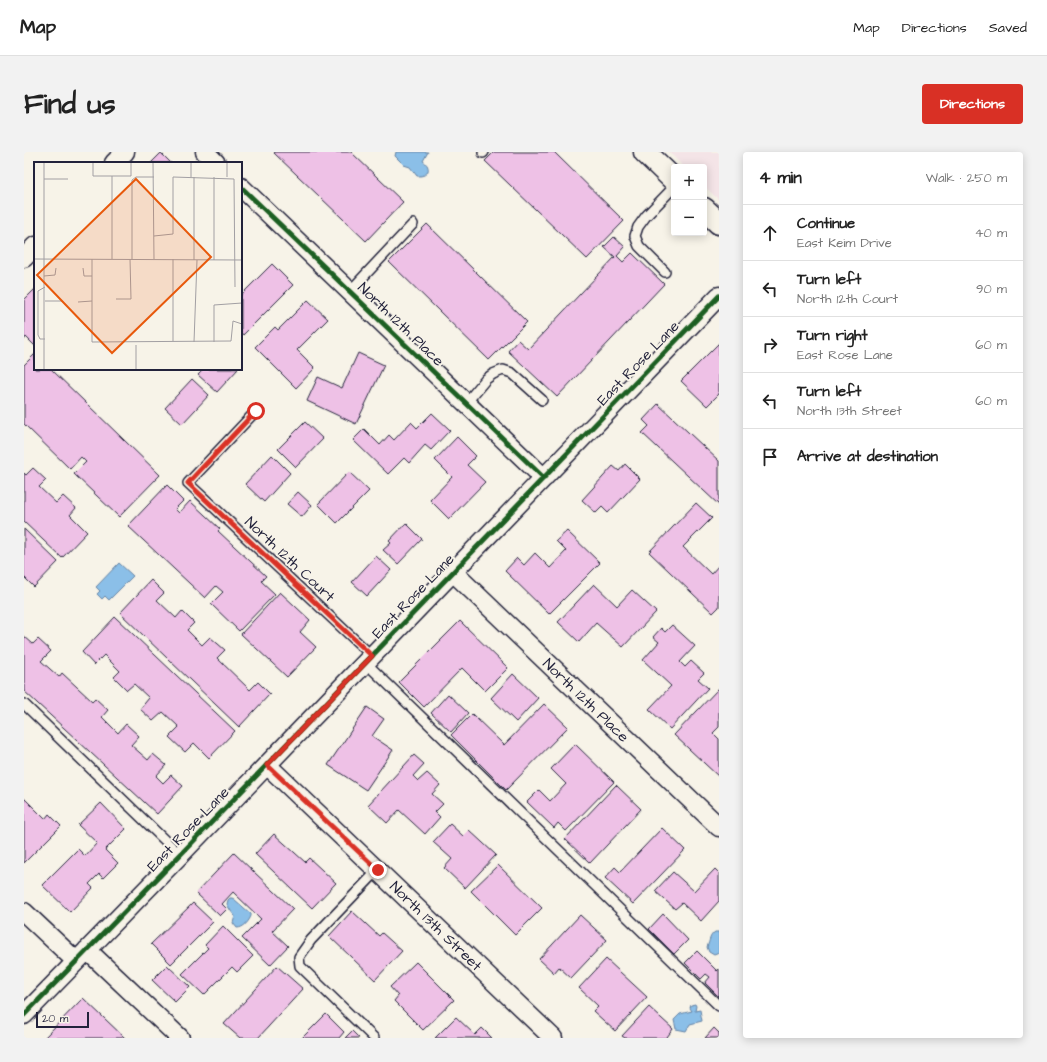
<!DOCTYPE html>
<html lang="en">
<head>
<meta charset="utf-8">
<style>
	:root { --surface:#fff; --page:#f2f2f2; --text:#222; --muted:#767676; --line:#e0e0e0; --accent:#d93025 }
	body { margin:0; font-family:"Architects Daughter",sans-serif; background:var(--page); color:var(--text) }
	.controls { position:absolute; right:12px; top:12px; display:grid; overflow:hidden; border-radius:4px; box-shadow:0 2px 10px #0003 }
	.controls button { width:36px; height:36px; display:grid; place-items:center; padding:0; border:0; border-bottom:1px solid var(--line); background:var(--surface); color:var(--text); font:20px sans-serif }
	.scale { position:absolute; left:12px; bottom:10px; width:53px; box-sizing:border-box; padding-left:4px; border:2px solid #22223b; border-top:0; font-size:11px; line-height:14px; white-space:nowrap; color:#22223b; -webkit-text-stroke:3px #f7f3e8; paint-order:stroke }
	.stop { position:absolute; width:12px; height:12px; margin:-9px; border:3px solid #d93025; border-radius:50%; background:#fff }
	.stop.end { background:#d93025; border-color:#fff; box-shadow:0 1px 4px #0008 }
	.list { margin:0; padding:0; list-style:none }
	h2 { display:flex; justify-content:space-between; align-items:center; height:52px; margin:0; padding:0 16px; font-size:17px }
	h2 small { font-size:13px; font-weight:400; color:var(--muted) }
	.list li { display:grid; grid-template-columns:26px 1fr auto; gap:12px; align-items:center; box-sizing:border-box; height:56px; padding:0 16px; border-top:1px solid var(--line) }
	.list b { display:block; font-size:15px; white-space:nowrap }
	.list p { margin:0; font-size:13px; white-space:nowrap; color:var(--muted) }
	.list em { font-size:13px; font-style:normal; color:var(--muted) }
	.icon { flex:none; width:22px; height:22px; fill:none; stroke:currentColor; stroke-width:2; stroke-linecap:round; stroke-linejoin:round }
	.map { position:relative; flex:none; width:695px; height:886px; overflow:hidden; border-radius:4px }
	header { display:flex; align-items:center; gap:24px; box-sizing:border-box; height:56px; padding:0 20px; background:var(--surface); border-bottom:1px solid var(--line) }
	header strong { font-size:19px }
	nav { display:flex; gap:22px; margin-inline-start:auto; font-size:14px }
	.intro { display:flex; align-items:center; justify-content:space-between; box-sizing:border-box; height:96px; padding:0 24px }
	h1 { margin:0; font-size:28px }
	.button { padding:10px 18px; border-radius:4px; background:var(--accent); color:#fff; font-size:14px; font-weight:700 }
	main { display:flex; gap:24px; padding:0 24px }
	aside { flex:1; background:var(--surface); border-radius:4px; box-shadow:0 2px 10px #0003 }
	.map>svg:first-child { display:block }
	.built { fill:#f4e4e7 }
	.water { fill:#8bbfe8; stroke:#6180a3 }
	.building { fill:#eec1e6; stroke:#22223b }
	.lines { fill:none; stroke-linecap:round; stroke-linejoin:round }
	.lane-casing { stroke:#22223b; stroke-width:12 }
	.street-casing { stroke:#22223b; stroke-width:21 }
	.secondary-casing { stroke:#22223b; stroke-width:25 }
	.lane { stroke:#f7f3e8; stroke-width:9 }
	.street { stroke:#f7f3e8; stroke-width:18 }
	.secondary { stroke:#f7f3e8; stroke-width:22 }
	.cycleway-casing { stroke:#f7f3e8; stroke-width:8 }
	.cycleway { stroke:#1b5e20; stroke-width:5 }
	.route { stroke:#d93025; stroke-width:5 }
	.labels { text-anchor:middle; stroke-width:4; stroke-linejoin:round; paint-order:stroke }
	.street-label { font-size:15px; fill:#22223b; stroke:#f7f3e8 }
	.inset-road { fill:none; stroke:#a29fa3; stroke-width:1 }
	.view { fill:#e8590c; fill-opacity:0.15; stroke:#e8590c; stroke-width:2 }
	.inset-edge { fill:none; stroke:#22223b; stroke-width:2 }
</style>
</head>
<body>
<header>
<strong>Map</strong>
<nav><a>Map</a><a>Directions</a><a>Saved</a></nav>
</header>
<div class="intro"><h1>Find us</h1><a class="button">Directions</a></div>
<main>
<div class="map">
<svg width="695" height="886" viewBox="0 0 695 886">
	<rect width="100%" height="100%" fill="#f7f3e8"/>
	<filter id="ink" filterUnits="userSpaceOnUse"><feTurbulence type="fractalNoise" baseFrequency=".025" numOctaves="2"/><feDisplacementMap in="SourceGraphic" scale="8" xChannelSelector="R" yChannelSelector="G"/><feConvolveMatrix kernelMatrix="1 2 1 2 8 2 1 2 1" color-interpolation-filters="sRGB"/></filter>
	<g filter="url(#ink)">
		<path class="built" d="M645,0H695V48L680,34V15H660Z"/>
		<path class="water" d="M372,0H404L399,9C408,15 405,25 393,24L386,15L380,13L371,4Z
			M95,411L109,424L85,448L81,444L78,447L73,442L76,439L72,435Z
			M206,746H208L210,747L227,762V764C225,769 220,776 213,776L209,771L211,764C208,761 204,755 203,752L204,748Z
			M691,780H695V801L690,803L685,800L683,795C686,789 685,784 691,780Z
			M671,852L672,854L671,859L676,858L678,869L666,872L662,879L652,877L650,868L656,862L668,859L666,856L667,853Z"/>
		<path class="building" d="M251,0H327L379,50L342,89L250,1Z
			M470,0H530L600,69L563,107L461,9Z
			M137,1L147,11H127Z
			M403,72L503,170L465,208L365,110Z
			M590,85L601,95L593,104L599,110L608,101L640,132L533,245L484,199L494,188L504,197L591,105L580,95Z
			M248,112L269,133L219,183L217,180V143Z
			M11,137V194L2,185L0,188V148Z
			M284,148L304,167L273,198L291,216L272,236L231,195L251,175L254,178Z
			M695,191V242L683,254L657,229Z
			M334,201L360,213L332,272L283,249L294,225L318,236Z
			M11,202V217H27L136,323L95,365L50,322L62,310L57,305L46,317L0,272V213Z
			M180,217H214L193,240L174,223Z
			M168,227L185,243L158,272L141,256Z
			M634,252L695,309V353L618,281L625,274L619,268Z
			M408,261L426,278L407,298L401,293L385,311L380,306L364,322L329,288L340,277L356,293L365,283L370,288L387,270L393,276Z
			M281,270L299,287L272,315L254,297Z
			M433,285L452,304L443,313L461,330L425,367L406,348L428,325L411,308Z
			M248,303L266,321L240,350L221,332Z
			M601,312L616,327L584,361L578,355L572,361L558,348L589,314L595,319Z
			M9,316L22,328L15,335L32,351L39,344L52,356L46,363L63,380L38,406L0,370V321L2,323Z
			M325,320L345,339L313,371L294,352Z
			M143,333L159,349L151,357L155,361L166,349L196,377L194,379L242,424L237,429L251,442L215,479L187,452L199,440L192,434L181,446L104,374Z
			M274,340L288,353L278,365L263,352Z
			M672,351L688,366L659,395L687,422L695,413V455L689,461L625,400Z
			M382,371L398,387L374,412L359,398L367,391L365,389Z
			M0,377L34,410L10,435L0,425Z
			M543,379L576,411L525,462L481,419L493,406L500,413L511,401L526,416L542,399L532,389Z
			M352,404L367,418L343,444L328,430Z
			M127,428L140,441L133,448L152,466L158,459L170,471L163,478L178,493L186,485L201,498L193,506L226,538L234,530L246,542L215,575L96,461Z
			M570,432L593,454L608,438L632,460L599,495L572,471L555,490L534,470Z
			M256,440L286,468L276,480L292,495L263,525L217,482Z
			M91,465L211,579L185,606L170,591L161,600L145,585L155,575L139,560L129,569L116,557L125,546L110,532L103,538L90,525L96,519L80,503L70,513L58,500Z
			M436,469L484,516L461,539L438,516L400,555L375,530Z
			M648,473L671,494L656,510L661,515L667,509L680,521L674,527L684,536L646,577L625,557L647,534L619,508L635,490L629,485L637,476L641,480Z
			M0,484L9,492L14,487L27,499L17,509L35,525L38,521L68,549L71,546L84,558L78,565L94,581L102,572L115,584L107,593L124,608L129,602L142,613L132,624L139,631L147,623L159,634L133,662L0,539Z
			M489,522L514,546L492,570L467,546Z
			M695,536V575L689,581L695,587V625L650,583Z
			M424,542L444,561L427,580L407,561Z
			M520,552L544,575L482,638L427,583L448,562L480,593Z
			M343,555L360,567L348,584L369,598L342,638L304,613Z
			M551,592L590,630L542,679L534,671L530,676L503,650L515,638L526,649L542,632L527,617Z
			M390,603L400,612L389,624L394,629L403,621L416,633L408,642L419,652L411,660L416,665L401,682L375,658L363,671L344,653Z
			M592,633L617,657L566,711L541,687Z
			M0,646L21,667L25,662L37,674L0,711Z
			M77,651L102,677L81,698L94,711L79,726L75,722L65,732L69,736L46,760L18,733L54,697L61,704L73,691L54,673Z
			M426,672L439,684L445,678L472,703L441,736L420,716L428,707L409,690Z
			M638,676L661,698L609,752L581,726L591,715L596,720Z
			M250,682L281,710L285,706L312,731L288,756L231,702Z
			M210,701L269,757L248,779L264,794L246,813L218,786L237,767L209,740L198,752L203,757L196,764L172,741Z
			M474,713L518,756L491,783L447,739Z
			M691,717L695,721V749L677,769L658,751L651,757L631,739L649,720L670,739Z
			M169,751L189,770L147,812L127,792Z
			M328,759L355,784L358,781L378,799L351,828L305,784Z
			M639,762L664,788L650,802L625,777Z
			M556,763L583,788L547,826L535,815L530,821L515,807Z
			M199,774L229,804L213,820L208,815L180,843L158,822L184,796L181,793Z
			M673,799L693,819L695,817V845L681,831L686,825L682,822L677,827L661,811Z
			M582,807L623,845L591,879L569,859L574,854L555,836Z
			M392,810L430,848L399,878L370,849L374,844L366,835Z
			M143,813L166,835L151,850L128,828Z
			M253,814L279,837L234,886H216L200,872Z
			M59,846L101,886H20Z
			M625,855L649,877L643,885L644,886H601L598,884Z
			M302,862L320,880L315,886H278Z
			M432,865L451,883L458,876L468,886H411Z
			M690,876L695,881V886H681Z
			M328,879L335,886H321Z"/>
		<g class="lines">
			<defs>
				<path id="lane" d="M459,1L460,0
					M641,120L615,94L611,84L614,75L622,64L650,35
					M326,139L389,72
					M442,251L462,227L469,222L479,218L488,221L518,248
					M232,259L164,331L348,504
					M342,511L695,854
					M0,552L156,703
					M350,886L276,814L275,805L287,788L354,718"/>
				<path id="street" d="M181,0L192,11
					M90,11L101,0
					M217,35L520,326
					M0,106L11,94
					M429,420L695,675
					M243,613L529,886
					M0,760L52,809
					M63,798L156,886
					M0,863L156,703L695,144"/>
				<path id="secondary" d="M621,0L650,28
					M680,57L695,71"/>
			</defs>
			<use href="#lane" class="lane-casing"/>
			<use href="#street" class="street-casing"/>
			<use href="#secondary" class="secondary-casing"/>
			<use href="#lane" class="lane"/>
			<use href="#street" class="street"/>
			<use href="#secondary" class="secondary"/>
			<defs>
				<path id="cycleway" d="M217,35L520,326
					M0,863L156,703L695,144"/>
			</defs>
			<use href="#cycleway" class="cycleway-casing"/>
			<use href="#cycleway" class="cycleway"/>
		</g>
	</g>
	<g class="lines" filter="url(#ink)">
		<path class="route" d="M232,259L164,331L348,504L243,613L354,718"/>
	</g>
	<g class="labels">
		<g class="street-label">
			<text transform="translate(377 172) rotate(44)" y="5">North 12th Place</text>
			<text transform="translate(614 211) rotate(-46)" y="5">East Rose Lane</text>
			<text transform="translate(266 407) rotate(43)" y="5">North 12th Court</text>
			<text transform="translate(389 444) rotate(-46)" y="5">East Rose Lane</text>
			<text transform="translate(562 548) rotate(44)" y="5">North 12th Place</text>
			<text transform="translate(164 677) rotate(-46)" y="5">East Rose Lane</text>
			<text transform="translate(412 774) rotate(44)" y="5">North 13th Street</text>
		</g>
	</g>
	<g transform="translate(10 10)">
		<rect width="208" height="208" fill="#f7f3e8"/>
		<path class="inset-road" d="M10,0V208M59,0V14H97V0M119,0L120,97M157,0V15M193,0V15M78,14V97M160,15V98M180,15V98M10,17H34M120,74L139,72V15L200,17L201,125M0,97L208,98M58,97V180L197,179L199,159L208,162M98,97V18L102,15H120M139,97V179M49,106L50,114H58M10,114L21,113L22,106M11,125L4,129V173L6,177H11M82,137H97L96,97M11,139H28M44,140L58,139M160,180L163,98M180,180V143L208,141M102,183V208"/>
		<path class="view" d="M102,17L177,95L78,191L3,113Z"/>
		<rect width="208" height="208" class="inset-edge"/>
	</g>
</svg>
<div class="controls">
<button>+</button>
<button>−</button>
</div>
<div class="scale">20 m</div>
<div class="stop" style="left:232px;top:259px"></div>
<div class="stop end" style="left:354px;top:718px"></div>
</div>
<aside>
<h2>4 min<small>Walk · 250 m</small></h2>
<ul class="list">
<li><svg class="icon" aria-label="ahead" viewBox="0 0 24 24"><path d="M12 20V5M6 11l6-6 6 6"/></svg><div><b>Continue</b><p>East Keim Drive</p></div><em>40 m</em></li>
<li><svg class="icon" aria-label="left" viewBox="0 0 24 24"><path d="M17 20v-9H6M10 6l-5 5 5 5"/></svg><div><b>Turn left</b><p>North 12th Court</p></div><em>90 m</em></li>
<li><svg class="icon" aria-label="right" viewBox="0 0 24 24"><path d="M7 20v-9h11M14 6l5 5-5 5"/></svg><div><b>Turn right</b><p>East Rose Lane</p></div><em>60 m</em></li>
<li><svg class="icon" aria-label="left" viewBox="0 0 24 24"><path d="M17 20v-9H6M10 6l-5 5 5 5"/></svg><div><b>Turn left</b><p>North 13th Street</p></div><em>60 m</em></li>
<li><svg class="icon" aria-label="arrive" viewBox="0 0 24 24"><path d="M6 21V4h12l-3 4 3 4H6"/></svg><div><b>Arrive at destination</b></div></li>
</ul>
</aside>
</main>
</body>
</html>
